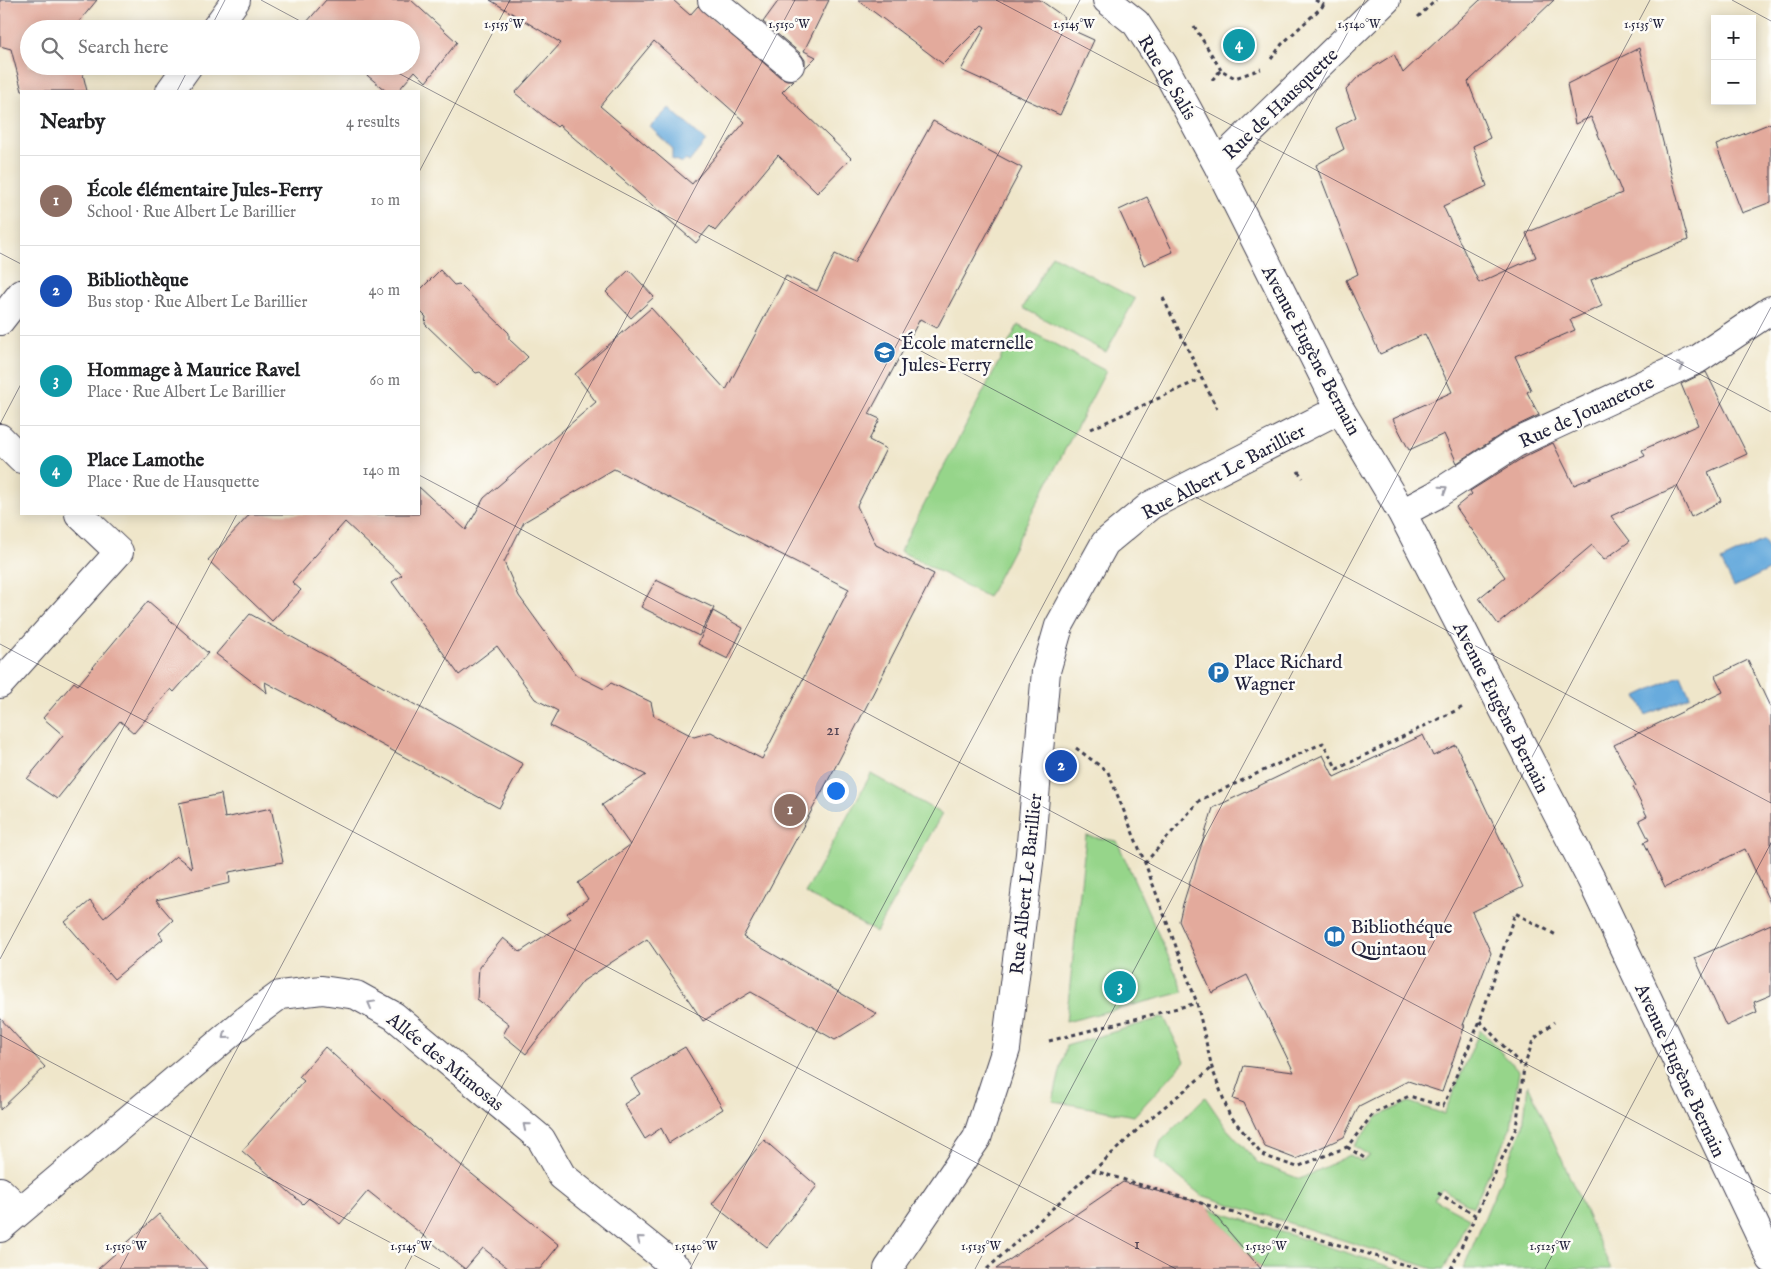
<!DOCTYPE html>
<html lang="en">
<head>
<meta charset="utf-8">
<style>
	:root { --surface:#fff; --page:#f2f2f2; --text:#202124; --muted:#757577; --line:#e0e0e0; --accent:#0b8043 }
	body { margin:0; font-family:"IM FELL English",serif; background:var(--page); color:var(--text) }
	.controls { position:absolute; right:15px; top:15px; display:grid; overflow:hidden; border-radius:0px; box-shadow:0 2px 12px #0003 }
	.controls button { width:45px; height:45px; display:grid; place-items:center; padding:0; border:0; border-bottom:1px solid var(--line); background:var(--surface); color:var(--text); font:25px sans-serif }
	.you { position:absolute; left:835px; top:790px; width:18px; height:18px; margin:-12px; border:4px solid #fff; border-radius:50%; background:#1a73e8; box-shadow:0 0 0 8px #1a73e833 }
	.badge { display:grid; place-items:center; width:32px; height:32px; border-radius:50%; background:var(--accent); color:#fff; font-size:16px; font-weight:700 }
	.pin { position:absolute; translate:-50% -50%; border:2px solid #fff; box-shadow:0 1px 5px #0006 }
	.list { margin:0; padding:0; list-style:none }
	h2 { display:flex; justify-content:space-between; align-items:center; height:65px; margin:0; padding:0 20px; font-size:21px }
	h2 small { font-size:16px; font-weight:400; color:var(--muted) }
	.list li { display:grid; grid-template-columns:32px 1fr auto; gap:15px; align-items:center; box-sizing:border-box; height:90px; padding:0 20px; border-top:1px solid var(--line) }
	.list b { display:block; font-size:19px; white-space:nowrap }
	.list p { margin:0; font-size:16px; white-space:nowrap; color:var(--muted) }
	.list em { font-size:16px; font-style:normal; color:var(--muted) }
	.icon { flex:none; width:28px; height:28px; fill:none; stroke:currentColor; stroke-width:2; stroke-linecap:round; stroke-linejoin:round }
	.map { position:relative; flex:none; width:1771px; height:1269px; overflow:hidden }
	.search { position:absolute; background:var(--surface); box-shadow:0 2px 12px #0003; left:20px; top:20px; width:400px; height:55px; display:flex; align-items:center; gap:12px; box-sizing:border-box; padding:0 18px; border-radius:28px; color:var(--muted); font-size:19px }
	.panel { position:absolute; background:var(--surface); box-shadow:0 2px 12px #0003; left:20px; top:90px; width:400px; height:425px; border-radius:0px }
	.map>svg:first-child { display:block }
	.green { fill:#96d58a; stroke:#5c7c62 }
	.water { fill:#68abdd; stroke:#45668c }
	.building { fill:#e3aa9c; fill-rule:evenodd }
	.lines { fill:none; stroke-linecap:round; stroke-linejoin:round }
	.minor-casing { stroke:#413f50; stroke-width:30 }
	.path { stroke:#413f50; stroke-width:3; stroke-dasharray:4 4; stroke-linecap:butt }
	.minor { stroke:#fff; stroke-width:28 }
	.oneway { stroke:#9c9ca7 }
	.ticks { fill:none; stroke:#22223b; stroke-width:1; stroke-opacity:0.45 }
	.labels { text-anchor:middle; stroke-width:5; stroke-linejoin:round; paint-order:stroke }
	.number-label { font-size:16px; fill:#524453 }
	.street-label { font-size:19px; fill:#22223b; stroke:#fdfcf7 }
	.poi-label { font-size:19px; fill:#22223b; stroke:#fdfcf7; text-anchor:start }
	.ticks-label { font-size:12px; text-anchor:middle; fill:#22223b; stroke:#fdfcf7; stroke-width:5; stroke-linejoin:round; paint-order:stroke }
</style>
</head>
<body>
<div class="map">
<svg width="1771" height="1269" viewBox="0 0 1771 1269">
	<rect width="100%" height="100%" fill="#fdfcf7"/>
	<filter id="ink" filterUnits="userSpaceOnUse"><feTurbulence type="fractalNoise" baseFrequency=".02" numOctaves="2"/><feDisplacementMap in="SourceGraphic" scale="10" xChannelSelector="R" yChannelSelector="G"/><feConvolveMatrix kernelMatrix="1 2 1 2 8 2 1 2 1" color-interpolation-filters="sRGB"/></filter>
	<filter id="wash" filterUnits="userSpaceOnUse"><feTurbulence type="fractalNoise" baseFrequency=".0096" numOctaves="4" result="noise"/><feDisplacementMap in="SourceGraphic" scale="20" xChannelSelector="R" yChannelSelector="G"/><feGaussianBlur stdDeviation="1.12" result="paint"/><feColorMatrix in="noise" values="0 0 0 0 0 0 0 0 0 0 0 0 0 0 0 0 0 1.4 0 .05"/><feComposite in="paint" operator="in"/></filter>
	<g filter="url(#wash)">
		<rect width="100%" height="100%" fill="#efe6ca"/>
		<path class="green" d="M1052,255L1135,299L1106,352L1023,308Z
			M1018,325L1106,371L988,597L900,551Z
			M871,774L942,814L876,932L805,893Z
			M1086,836L1117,841L1184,992L1066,1022Z
			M1164,1017L1185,1061L1134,1116L1053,1101L1066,1046Z
			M1480,1030L1519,1071L1511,1127L1473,1207L1442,1189L1434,1199L1469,1218L1444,1269H1434L1201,1195L1155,1158L1161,1141L1205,1097L1227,1129L1258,1163L1300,1179L1350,1155L1361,1161L1370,1156L1354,1146L1377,1117L1409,1102L1444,1114Z
			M1528,1084L1611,1269H1463L1523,1127Z
			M1209,1209L1398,1269H1261Z"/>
		<path class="water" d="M669,108L706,141L689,162L686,160L682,163L672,159V148L650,127Z
			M1764,540L1771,554V569L1734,587L1721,561Z
			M1681,675L1690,696L1646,715L1637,696Z"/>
		<g id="blocks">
			<path class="building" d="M0,0H97L73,29H29V66H81L87,91H22L11,49L0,46Z
				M326,0H411L457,42L426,82L415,71L398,91H386L356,66H411V29H312L306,23Z
				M490,0H673L690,15L698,6L780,77L787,80H794L782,92L851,158L817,193L778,155L715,231L710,226L696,243L559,125L557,127L515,93L561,43ZM654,41L745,122L692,184L600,106Z
				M779,0H829L804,51L816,57L805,68V60L800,53L763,22Z
				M858,0H1040L1064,17L1061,25L1094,40L1060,115L961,70L985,27L982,25L943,64Z
				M1480,0H1554L1468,82L1490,138L1473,146L1487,186L1443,206L1479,283L1536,257L1526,233L1622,193L1591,117L1575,124L1567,84L1639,48L1688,240L1591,280L1602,306L1570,320L1575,330L1515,356L1531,390L1527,392L1539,415L1508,430L1457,463L1444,434L1409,450L1393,419L1452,392L1425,334L1380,354L1346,280L1358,274L1316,165L1344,149L1336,128L1356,117L1346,90L1358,77L1394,54L1403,73Z
				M933,121L1022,168L937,328L920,319L869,414L880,419L869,440L886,449L857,506L876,545L934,574L838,762L743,937L877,1014L835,1040L751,992L703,1021L647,939L583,981L526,1054L503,1035L509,1024L477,999L479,967L503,938L520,952L571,918L567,913L588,899L578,883L630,845L602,805L646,775L550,726L558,711L535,699L497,646L459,675L392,582L402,575L345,522L292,582L301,590L272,621L208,560L250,514H419V487L466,530L484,498L596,402L575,374L651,308L726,390L786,276L817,291L835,254L854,263ZM614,469L849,589L762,759L711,732L694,737L654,716L651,702L611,683L604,689L576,675L519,596L504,562L524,522Z
				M1771,123V202L1742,213L1716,145Z
				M1147,197L1173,252L1144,265L1119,210Z
				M440,270L454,285L459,284L509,333V339L528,357L498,388L480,372L476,373L425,324L426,317L419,310V291Z
				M629,270L654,297L631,318L606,292Z
				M1706,372L1747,454L1708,472L1721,501L1691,517L1677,486L1611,516L1630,541L1604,560L1592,545L1498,624L1479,598L1505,577L1456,507L1472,494L1470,491L1524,457L1553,443L1574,485L1645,456L1642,450L1698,425L1681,384Z
				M656,580L714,608L699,636L641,607Z
				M148,601L208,653L174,692L171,689L134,733L120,721L57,799L27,779L63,735L43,718L74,682L78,685Z
				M713,611L743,628L728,659L698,644Z
				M250,614L523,764L499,808L265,682L267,693L216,654Z
				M1748,660L1771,709V905L1745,849L1665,887L1644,842L1649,840L1639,820L1647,816L1633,787L1636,786L1614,745L1723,692L1715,676Z
				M1423,735L1433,756L1456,745L1523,887L1472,912L1491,953L1463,1025H1465L1442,1092L1408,1081L1359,1106L1344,1137L1296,1159L1265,1147L1244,1103L1233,1099L1244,1066L1294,1072L1247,975L1212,993L1179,921L1183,904L1213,808L1323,755L1334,777Z
				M221,794L225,818L271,808L283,862L229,872L230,883L156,900L173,920L159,933L163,939L114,979L65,922L90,901L104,918L176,856L192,868L179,803Z
				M1771,924V995L1754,1002L1757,1012L1726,1026L1695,958Z
				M0,1018L45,1067L0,1110Z
				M325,1047L413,1126L559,1245L540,1269H509L483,1248L465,1269L368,1191L340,1224L309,1198L303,1204L242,1151L304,1081L299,1077Z
				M685,1047L723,1109L669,1143L661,1128L645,1139L624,1104L640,1094L631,1079Z
				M764,1140L817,1186L767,1247L712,1204Z
				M1123,1182L1205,1204L1261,1269H996Z
				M159,1214L207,1269H98Z"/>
		</g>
	</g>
	<g filter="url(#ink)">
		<use href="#blocks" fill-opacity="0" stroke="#413f50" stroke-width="1"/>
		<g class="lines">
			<defs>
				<path id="minor" d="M712,0L790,65
					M1107,0L1136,23L1163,64L1217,164L1340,409L1402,513L1592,881L1771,1259
					M215,29L236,0
					M170,91L188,66
					M1217,164L1386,0
					M0,321L21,294
					M0,438L21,459
					M1402,513L1434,496L1516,443L1698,359L1771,310
					M0,684L119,552L79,514
					M0,1191L20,1210
					M0,1228L246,1020L280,995L322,990L356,995L394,1016L541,1139L562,1176L678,1269
					M888,1269L977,1138L1006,1049L1030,854L1046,671L1059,626L1105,543L1151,505L1340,409"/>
			</defs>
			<use href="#minor" class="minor-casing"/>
			<path class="path" d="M1315,0L1324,5
				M1418,17L1436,0
				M1194,26L1221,70
				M1271,59L1282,44L1324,5H1327
				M1212,80L1221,70L1235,78L1261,69
				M1163,298L1217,409
				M1091,429L1201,379
				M1298,471L1303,478
				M1076,748L1108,772L1145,863L1197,1003L1212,1068L1229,1114L1262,1155L1297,1167L1347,1147L1374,1113L1409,1096L1443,1106L1480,1021L1515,913L1558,936
				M1145,863L1200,800L1323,743L1337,769L1463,707
				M1480,1021L1524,1068
				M1049,1041L1197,1003
				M1347,1147L1366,1159
				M1092,1170L1418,1269
				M1438,1193L1475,1215
				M987,1269L1147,1121L1212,1068
				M1451,1269L1516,1128L1524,1068L1533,1040L1554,1022"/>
			<use href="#minor" class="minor"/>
		</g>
		<defs><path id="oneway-chevron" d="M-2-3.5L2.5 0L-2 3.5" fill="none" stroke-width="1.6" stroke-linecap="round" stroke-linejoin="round" transform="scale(1.25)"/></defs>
		<g class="oneway">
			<use href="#oneway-chevron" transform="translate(1681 366) rotate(-25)"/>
			<use href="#oneway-chevron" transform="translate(1444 489) rotate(-33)"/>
			<use href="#oneway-chevron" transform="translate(371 1004) rotate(-151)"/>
			<use href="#oneway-chevron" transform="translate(226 1036) rotate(140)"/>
			<use href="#oneway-chevron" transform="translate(526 1126) rotate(-140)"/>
			<use href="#oneway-chevron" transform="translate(640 1239) rotate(-141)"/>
		</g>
	</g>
	<path class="ticks" d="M261,0L315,29M996,0L1771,412M1732,0L1771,21M210,29L225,0M385,66L1771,803M177,91L190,66M419,172L510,0M0,253L21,264M0,424L21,384M419,475L1771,1194M0,644L1176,1269M0,959L237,514M0,1035L440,1269M120,1269L795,0M405,1269L1080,0M690,1269L1365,0M975,1269L1650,0M1260,1269L1771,307M1545,1269L1771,843"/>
	<defs>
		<symbol id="school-disc" viewBox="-11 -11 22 22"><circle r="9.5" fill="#1f6fb2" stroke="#fdfcf7"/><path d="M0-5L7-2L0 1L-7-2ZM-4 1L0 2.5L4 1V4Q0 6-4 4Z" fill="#fff"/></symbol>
		<symbol id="parking-disc" viewBox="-11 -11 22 22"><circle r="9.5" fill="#1f6fb2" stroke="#fdfcf7"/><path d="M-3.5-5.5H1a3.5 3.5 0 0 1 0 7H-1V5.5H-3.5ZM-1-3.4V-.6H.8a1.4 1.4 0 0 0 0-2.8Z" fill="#fff"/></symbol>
		<symbol id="library-disc" viewBox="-11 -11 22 22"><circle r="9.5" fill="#1f6fb2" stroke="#fdfcf7"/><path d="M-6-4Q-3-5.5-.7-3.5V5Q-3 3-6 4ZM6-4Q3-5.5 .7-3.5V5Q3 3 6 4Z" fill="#fff"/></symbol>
	</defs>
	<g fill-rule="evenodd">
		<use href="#school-disc" x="872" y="340" width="25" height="25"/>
		<use href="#parking-disc" x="1206" y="660" width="25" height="25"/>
		<use href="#library-disc" x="1322" y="924" width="25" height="25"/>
	</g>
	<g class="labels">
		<g class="number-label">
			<text x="833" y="735">21</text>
			<text x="1137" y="1249">1</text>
		</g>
		<g class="street-label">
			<text transform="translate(1168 77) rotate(59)" y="7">Rue de Salis</text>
			<text transform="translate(1280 103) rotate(-44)" y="7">Rue de Hausquette</text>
			<text transform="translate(1312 350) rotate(62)" y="7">Avenue Eugène Bernain</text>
			<text transform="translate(1586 411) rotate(-25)" y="7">Rue de Jouanetote</text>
			<text transform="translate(1223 471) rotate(-28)" y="7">Rue Albert Le Barillier</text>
			<text transform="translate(1502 707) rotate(63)" y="7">Avenue Eugène Bernain</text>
			<text transform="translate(1025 884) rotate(-84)" y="7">Rue Albert Le Barillier</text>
			<text transform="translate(446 1061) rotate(39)" y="7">Allée des Mimosas</text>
			<text transform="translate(1681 1070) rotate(65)" y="7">Avenue Eugène Bernain</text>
		</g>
		<g class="poi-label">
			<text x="901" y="349">École maternelle<tspan x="901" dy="22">Jules-Ferry</tspan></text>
			<text x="1234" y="668">Place Richard<tspan x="1234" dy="22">Wagner</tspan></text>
			<text x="1351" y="933">Bibliothéque<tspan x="1351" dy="22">Quintaou</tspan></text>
		</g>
	</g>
	<g class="ticks-label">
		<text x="504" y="28">1.5155°W</text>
		<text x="789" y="28">1.5150°W</text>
		<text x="1074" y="28">1.5145°W</text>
		<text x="1359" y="28">1.5140°W</text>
		<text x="1644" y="28">1.5135°W</text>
		<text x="126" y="1250">1.5150°W</text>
		<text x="411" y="1250">1.5145°W</text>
		<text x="696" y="1250">1.5140°W</text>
		<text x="981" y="1250">1.5135°W</text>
		<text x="1266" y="1250">1.5130°W</text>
		<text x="1550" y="1250">1.5125°W</text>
	</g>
</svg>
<div class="controls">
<button>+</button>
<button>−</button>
</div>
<div class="you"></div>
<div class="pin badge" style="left:790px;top:810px;background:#8d6e63">1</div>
<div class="pin badge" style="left:1061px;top:766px;background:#1a4fb4">2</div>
<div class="pin badge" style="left:1120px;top:987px;background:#0f9aa8">3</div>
<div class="pin badge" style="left:1239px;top:45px;background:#0f9aa8">4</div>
<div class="search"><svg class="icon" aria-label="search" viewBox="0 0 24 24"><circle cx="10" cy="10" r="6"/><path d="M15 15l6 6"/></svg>Search here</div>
<section class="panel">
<h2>Nearby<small>4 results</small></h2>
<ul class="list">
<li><span class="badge" style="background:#8d6e63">1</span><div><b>École élémentaire Jules-Ferry</b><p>School · Rue Albert Le Barillier</p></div><em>10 m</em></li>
<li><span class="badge" style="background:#1a4fb4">2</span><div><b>Bibliothèque</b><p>Bus stop · Rue Albert Le Barillier</p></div><em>40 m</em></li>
<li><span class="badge" style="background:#0f9aa8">3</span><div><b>Hommage à Maurice Ravel</b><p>Place · Rue Albert Le Barillier</p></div><em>60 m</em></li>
<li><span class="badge" style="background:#0f9aa8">4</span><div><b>Place Lamothe</b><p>Place · Rue de Hausquette</p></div><em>140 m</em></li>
</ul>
</section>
</div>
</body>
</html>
